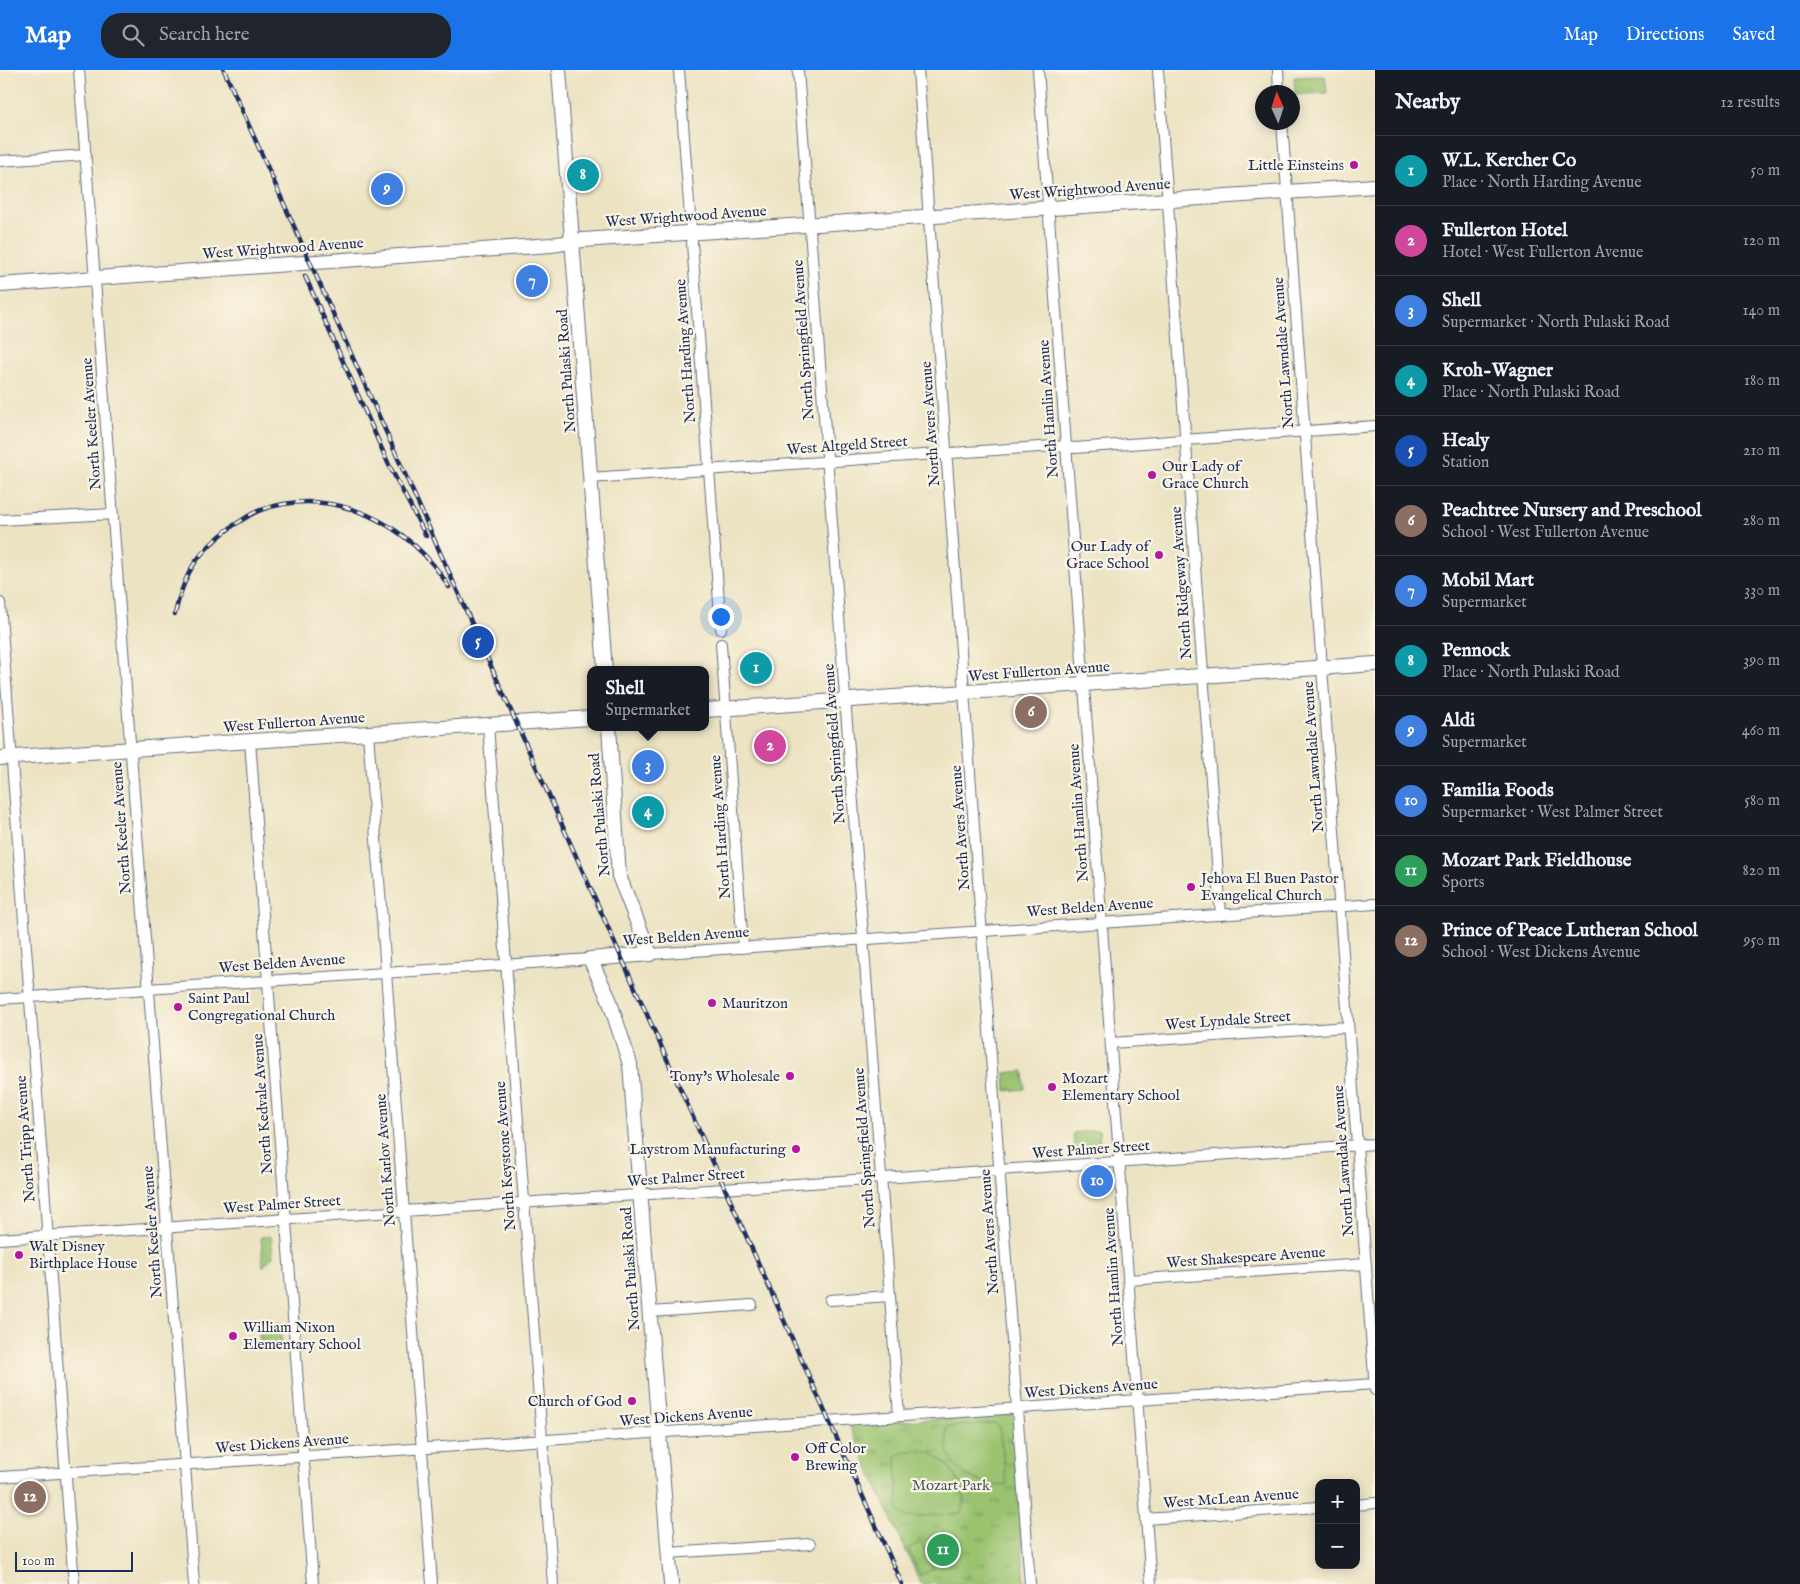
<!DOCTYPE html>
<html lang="en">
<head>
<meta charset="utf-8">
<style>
	:root { --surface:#171b24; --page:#20242c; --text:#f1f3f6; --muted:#9ea1a6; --line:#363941; --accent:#1a73e8 }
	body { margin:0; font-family:"IM FELL English",serif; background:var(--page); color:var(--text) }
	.controls { position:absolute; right:15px; bottom:15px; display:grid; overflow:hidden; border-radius:10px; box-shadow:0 2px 12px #0003 }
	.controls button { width:45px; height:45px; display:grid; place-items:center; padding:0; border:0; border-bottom:1px solid var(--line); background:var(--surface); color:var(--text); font:25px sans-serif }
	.compass { position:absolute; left:1255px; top:15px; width:45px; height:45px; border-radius:50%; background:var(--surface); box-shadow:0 2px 12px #0003; rotate:357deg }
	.scale { position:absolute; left:15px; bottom:12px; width:118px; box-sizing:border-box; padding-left:5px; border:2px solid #1b2f5e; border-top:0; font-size:14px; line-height:18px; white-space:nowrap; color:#1b2f5e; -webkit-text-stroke:4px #fcf5e5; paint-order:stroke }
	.you { position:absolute; left:720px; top:546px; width:18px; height:18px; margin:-12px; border:4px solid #fff; border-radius:50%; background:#1a73e8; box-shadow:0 0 0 8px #1a73e833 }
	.badge { display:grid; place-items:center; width:32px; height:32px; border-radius:50%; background:var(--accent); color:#fff; font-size:16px; font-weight:700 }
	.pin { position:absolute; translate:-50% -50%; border:2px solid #fff; box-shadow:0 1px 5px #0006 }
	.popup { position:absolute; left:587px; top:596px; width:122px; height:65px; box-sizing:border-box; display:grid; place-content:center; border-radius:10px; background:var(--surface); filter:drop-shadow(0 1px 4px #0005); font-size:16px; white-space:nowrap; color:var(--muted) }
	.popup b { font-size:19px; color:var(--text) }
	.popup::after { content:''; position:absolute; left:50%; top:100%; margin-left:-10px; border:10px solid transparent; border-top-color:var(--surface) }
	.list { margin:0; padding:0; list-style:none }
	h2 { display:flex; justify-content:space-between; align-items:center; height:65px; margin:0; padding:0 20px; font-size:21px }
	h2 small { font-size:16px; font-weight:400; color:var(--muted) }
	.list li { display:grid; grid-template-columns:32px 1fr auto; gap:15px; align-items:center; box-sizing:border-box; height:70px; padding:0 20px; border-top:1px solid var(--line) }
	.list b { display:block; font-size:19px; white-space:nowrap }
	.list p { margin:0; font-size:16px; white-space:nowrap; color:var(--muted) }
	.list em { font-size:16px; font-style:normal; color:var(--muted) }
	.icon { flex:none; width:28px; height:28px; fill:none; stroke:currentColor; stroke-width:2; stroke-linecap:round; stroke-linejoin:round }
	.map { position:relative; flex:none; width:1375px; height:1514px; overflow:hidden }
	header { display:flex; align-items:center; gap:30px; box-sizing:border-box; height:70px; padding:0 25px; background:var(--accent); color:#fff }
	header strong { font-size:24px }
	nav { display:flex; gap:28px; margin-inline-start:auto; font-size:18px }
	.search { width:350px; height:45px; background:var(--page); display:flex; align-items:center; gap:12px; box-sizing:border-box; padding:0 18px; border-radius:20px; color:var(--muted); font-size:19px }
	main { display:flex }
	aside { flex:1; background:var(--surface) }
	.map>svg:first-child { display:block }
	.park { fill:url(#park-tufts); stroke:#5a7967 }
	.garden { fill:#9ac370; stroke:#5a7967 }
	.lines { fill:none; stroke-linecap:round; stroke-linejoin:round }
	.street-casing { stroke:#646e81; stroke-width:12 }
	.secondary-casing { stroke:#646e81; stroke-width:16 }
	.street { stroke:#fff; stroke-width:10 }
	.secondary { stroke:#fff; stroke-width:14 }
	.rail-casing { stroke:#1b2f5e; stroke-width:4.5 }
	.rail { stroke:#fcf5e5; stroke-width:2.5; stroke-dasharray:8; stroke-linecap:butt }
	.poi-dot { fill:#b5179e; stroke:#fcf5e5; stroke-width:2 }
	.labels { text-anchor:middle; stroke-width:4.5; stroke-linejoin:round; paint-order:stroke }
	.poi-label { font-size:15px; fill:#1b2f5e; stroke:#fcf5e5; text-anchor:start }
	.street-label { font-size:15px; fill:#1b2f5e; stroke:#fcf5e5 }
	.park-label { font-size:15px; fill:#415b63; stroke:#fcf5e5 }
</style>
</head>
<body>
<header>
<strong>Map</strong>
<div class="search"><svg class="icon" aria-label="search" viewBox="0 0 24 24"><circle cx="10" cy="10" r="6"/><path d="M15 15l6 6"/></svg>Search here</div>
<nav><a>Map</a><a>Directions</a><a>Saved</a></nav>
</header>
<main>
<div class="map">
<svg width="1375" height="1514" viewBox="0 0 1375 1514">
	<defs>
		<pattern id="park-tufts" width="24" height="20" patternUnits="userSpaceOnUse" patternTransform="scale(1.25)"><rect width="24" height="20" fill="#9ac370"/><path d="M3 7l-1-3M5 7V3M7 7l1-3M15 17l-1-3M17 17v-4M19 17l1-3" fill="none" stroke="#7d9f5f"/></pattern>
	</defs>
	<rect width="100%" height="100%" fill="#fcf5e5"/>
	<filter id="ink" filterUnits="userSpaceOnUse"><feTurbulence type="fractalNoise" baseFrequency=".02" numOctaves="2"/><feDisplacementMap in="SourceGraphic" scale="10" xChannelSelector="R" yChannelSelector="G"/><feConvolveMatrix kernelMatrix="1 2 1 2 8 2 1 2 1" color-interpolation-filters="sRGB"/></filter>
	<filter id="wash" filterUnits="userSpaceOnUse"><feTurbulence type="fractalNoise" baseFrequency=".0096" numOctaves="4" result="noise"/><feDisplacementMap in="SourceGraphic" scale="20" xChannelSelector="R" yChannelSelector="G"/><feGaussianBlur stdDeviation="1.12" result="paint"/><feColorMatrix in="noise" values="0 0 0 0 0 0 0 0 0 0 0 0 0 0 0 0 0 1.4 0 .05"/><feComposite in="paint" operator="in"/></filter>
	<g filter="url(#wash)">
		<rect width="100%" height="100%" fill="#ece3c3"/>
		<path class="park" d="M1325,6L1327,23L1295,25L1294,7Z
			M1024,1001L1025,1019L1006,1021L1005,1003Z
			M1099,1060L1100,1076L1074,1078L1073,1063Z
			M272,1252L280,1253L282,1279C260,1289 249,1259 272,1252Z
			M1007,1344L1012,1345L1013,1348L1025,1514H921L849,1355Z"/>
		<path class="garden" d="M271,1166L273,1186L263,1197L261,1167Z
			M994,1353L999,1357L1007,1415C999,1416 991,1414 983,1412C954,1403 946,1387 946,1357Z
			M917,1380C921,1381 926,1381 930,1383C946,1390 964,1412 964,1431C964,1434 962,1439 961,1443L906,1447L899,1442L896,1387L904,1382Z
			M921,1472L933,1499L920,1505L908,1478Z"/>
	</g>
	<g filter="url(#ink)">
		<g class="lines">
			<defs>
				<path id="street" d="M79,0L194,1514
					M679,0L721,559
					M798,0L899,1346
					M918,0L1030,1514
					M1038,0L1151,1514
					M1158,0L1221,845
					M1278,0L1279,22
					M1282,52L1375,1320
					M0,91L86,85
					M590,408L1054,376L1075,378L1375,356
					M0,450L113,444
					M0,533L74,1514
					M721,574L743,878
					M488,655L553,1514
					M368,663L432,1514
					M250,671L313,1514
					M650,884L1375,834
					M0,929L590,889
					M1111,973L1348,957
					M0,1169L1375,1074
					M1128,1210L1366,1194
					M830,1230L890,1226
					M650,1242L752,1235
					M0,1407L1375,1314
					M1356,1435L1375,1433
					M1146,1449L1319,1437
					M668,1483L810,1474"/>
				<path id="secondary" d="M559,0L605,600
					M0,215L551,175L583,170L1375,116
					M706,640L1375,594
					M609,657L619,806L650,884L590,889L609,929L630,994L671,1514
					M0,688L590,648"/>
			</defs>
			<use href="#street" class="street-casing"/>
			<use href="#secondary" class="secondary-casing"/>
			<use href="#street" class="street"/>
			<use href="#secondary" class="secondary"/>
			<defs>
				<path id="rail" d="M224,0L902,1514
					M305,206L389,395L426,466
					M175,544C179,526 185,507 196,491C207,476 219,466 234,455C243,450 251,443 261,440C333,414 411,454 449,517"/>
			</defs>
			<use href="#rail" class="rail-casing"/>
			<use href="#rail" class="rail"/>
		</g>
	</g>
	<g class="poi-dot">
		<circle cx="1354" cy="95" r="5"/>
		<circle cx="1152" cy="405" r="5"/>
		<circle cx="1159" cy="485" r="5"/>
		<circle cx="1191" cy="817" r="5"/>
		<circle cx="712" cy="933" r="5"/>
		<circle cx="178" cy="937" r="5"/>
		<circle cx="790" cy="1006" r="5"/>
		<circle cx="1052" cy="1017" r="5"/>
		<circle cx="796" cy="1079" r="5"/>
		<circle cx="19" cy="1185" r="5"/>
		<circle cx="233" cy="1266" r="5"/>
		<circle cx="632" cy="1331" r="5"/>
		<circle cx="795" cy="1387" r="5"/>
	</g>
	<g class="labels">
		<g class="poi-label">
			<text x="1344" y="100" text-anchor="end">Little Einsteins</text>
			<text x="1162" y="401">Our Lady of<tspan x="1162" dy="17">Grace Church</tspan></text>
			<text x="1149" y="481" text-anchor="end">Our Lady of<tspan x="1149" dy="17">Grace School</tspan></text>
			<text x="1201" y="813">Jehova El Buen Pastor<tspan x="1201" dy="17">Evangelical Church</tspan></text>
			<text x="188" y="933">Saint Paul<tspan x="188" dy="17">Congregational Church</tspan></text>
			<text x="722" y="938">Mauritzon</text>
			<text x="780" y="1011" text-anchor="end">Tony's Wholesale</text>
			<text x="1062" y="1013">Mozart<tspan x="1062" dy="17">Elementary School</tspan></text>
			<text x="786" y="1084" text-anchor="end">Laystrom Manufacturing</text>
			<text x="29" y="1181">Walt Disney<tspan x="29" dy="17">Birthplace House</tspan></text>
			<text x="243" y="1262">William Nixon<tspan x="243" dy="17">Elementary School</tspan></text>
			<text x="622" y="1336" text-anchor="end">Church of God</text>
			<text x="805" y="1383">Off Color<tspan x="805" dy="17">Brewing</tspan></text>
		</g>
		<g class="street-label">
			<text transform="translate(1090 119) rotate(-4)" y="5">West Wrightwood Avenue</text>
			<text transform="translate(686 146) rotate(-4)" y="5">West Wrightwood Avenue</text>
			<text transform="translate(283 178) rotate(-4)" y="5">West Wrightwood Avenue</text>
			<text transform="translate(803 270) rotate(-94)" y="5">North Springfield Avenue</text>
			<text transform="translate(685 281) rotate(-94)" y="5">North Harding Avenue</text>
			<text transform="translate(1283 283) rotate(-94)" y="5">North Lawndale Avenue</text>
			<text transform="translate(566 301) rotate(-94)" y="5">North Pulaski Road</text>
			<text transform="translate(1048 339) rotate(-94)" y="5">North Hamlin Avenue</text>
			<text transform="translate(91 354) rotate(-94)" y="5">North Keeler Avenue</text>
			<text transform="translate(930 354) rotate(-94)" y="5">North Avers Avenue</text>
			<text transform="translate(847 375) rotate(-4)" y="5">West Altgeld Street</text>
			<text transform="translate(1181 513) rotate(-94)" y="5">North Ridgeway Avenue</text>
			<text transform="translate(1039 601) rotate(-4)" y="5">West Fullerton Avenue</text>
			<text transform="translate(294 652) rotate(-4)" y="5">West Fullerton Avenue</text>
			<text transform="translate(834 674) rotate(-94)" y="5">North Springfield Avenue</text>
			<text transform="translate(1313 687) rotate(-94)" y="5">North Lawndale Avenue</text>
			<text transform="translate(1078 743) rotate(-94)" y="5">North Hamlin Avenue</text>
			<text transform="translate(599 745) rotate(-95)" y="5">North Pulaski Road</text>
			<text transform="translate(720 757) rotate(-94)" y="5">North Harding Avenue</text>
			<text transform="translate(121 758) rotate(-94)" y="5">North Keeler Avenue</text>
			<text transform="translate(960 758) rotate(-94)" y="5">North Avers Avenue</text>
			<text transform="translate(1090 837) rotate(-4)" y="5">West Belden Avenue</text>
			<text transform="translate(686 866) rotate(-4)" y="5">West Belden Avenue</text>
			<text transform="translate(282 893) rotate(-4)" y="5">West Belden Avenue</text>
			<text transform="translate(1228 950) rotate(-4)" y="5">West Lyndale Street</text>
			<text transform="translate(262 1034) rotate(-94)" y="5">North Kedvale Avenue</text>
			<text transform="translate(25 1069) rotate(-94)" y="5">North Tripp Avenue</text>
			<text transform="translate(864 1078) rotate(-94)" y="5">North Springfield Avenue</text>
			<text transform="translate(1091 1079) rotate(-4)" y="5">West Palmer Street</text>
			<text transform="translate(505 1086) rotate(-94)" y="5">North Keystone Avenue</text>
			<text transform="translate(385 1090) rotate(-94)" y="5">North Karlov Avenue</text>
			<text transform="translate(1343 1091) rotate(-94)" y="5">North Lawndale Avenue</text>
			<text transform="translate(686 1107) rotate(-4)" y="5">West Palmer Street</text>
			<text transform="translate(282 1134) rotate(-4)" y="5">West Palmer Street</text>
			<text transform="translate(152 1162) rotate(-94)" y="5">North Keeler Avenue</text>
			<text transform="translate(989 1162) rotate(-94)" y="5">North Avers Avenue</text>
			<text transform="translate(1246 1187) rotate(-4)" y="5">West Shakespeare Avenue</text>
			<text transform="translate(630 1199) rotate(-94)" y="5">North Pulaski Road</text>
			<text transform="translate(1113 1207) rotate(-94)" y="5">North Hamlin Avenue</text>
			<text transform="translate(1091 1318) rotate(-4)" y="5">West Dickens Avenue</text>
			<text transform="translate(686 1346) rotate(-4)" y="5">West Dickens Avenue</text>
			<text transform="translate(282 1373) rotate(-4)" y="5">West Dickens Avenue</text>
			<text transform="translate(1231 1428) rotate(-4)" y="5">West McLean Avenue</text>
		</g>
		<g class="park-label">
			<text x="951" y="1420">Mozart Park</text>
		</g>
	</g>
</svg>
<div class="controls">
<button>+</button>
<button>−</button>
</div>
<svg class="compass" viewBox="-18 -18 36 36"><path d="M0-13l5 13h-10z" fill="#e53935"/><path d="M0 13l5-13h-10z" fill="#9ea1a6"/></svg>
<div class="scale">100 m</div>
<div class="you"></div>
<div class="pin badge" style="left:756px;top:598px;background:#0f9aa8">1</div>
<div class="pin badge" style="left:770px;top:676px;background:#d1479c">2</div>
<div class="pin badge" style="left:648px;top:696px;background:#3f7fe0">3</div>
<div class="popup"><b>Shell</b>Supermarket</div>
<div class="pin badge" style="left:648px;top:742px;background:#0f9aa8">4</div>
<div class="pin badge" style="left:478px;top:572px;background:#1a4fb4">5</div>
<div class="pin badge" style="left:1031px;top:642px;background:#8d6e63">6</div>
<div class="pin badge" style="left:532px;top:211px;background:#3f7fe0">7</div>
<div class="pin badge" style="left:583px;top:105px;background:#0f9aa8">8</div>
<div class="pin badge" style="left:387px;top:119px;background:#3f7fe0">9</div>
<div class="pin badge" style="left:1097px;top:1111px;background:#3f7fe0">10</div>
<div class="pin badge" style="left:943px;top:1480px;background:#2e9e5b">11</div>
<div class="pin badge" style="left:30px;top:1427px;background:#8d6e63">12</div>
</div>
<aside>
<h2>Nearby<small>12 results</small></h2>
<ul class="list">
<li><span class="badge" style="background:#0f9aa8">1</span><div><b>W.L. Kercher Co</b><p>Place · North Harding Avenue</p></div><em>50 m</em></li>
<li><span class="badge" style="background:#d1479c">2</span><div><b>Fullerton Hotel</b><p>Hotel · West Fullerton Avenue</p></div><em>120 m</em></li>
<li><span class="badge" style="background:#3f7fe0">3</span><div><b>Shell</b><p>Supermarket · North Pulaski Road</p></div><em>140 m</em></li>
<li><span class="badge" style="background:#0f9aa8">4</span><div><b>Kroh-Wagner</b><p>Place · North Pulaski Road</p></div><em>180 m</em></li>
<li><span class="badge" style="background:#1a4fb4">5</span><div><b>Healy</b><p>Station</p></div><em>210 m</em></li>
<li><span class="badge" style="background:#8d6e63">6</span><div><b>Peachtree Nursery and Preschool</b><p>School · West Fullerton Avenue</p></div><em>280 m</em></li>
<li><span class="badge" style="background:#3f7fe0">7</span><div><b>Mobil Mart</b><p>Supermarket</p></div><em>330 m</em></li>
<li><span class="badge" style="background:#0f9aa8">8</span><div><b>Pennock</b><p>Place · North Pulaski Road</p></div><em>390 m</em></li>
<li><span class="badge" style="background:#3f7fe0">9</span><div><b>Aldi</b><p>Supermarket</p></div><em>460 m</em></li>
<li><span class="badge" style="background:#3f7fe0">10</span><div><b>Familia Foods</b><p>Supermarket · West Palmer Street</p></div><em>580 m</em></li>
<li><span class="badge" style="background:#2e9e5b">11</span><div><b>Mozart Park Fieldhouse</b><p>Sports</p></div><em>820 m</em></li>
<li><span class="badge" style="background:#8d6e63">12</span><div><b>Prince of Peace Lutheran School</b><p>School · West Dickens Avenue</p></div><em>950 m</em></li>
</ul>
</aside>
</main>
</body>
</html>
